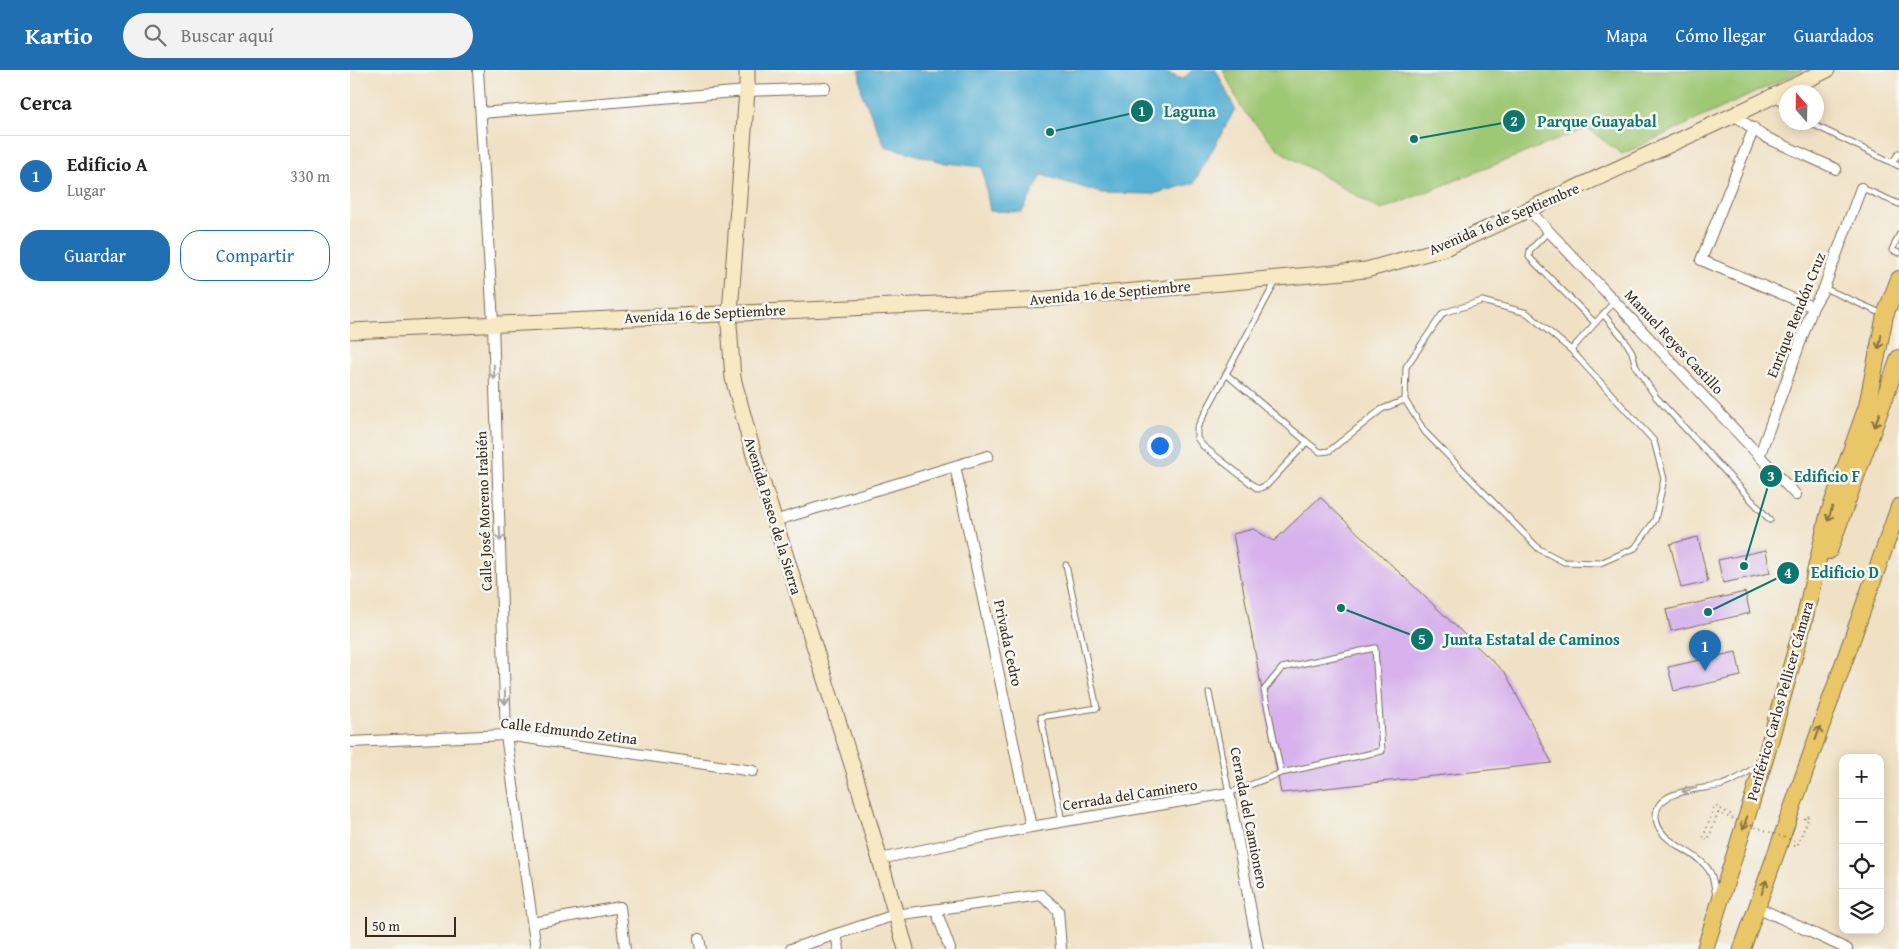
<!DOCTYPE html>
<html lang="es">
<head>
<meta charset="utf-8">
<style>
	:root { --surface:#fff; --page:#f2f2f2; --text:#222; --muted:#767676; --line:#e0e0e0; --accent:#1f6fb2 }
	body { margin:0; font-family:"Gentium Book Plus",serif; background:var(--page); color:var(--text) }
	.controls { position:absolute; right:15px; bottom:15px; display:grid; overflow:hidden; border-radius:10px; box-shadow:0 2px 12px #0003 }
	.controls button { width:45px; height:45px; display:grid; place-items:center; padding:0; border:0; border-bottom:1px solid var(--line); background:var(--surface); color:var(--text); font:25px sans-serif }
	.compass { position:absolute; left:1429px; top:15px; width:45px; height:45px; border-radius:50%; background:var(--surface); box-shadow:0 2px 12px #0003; rotate:340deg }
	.scale { position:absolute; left:15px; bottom:12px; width:91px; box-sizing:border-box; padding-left:5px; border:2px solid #3b2a1e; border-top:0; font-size:14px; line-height:18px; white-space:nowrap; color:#3b2a1e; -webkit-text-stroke:4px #f6f6f2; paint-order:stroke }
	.you { position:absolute; left:809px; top:375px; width:18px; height:18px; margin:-12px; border:4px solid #fff; border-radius:50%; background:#1a73e8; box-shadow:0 0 0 8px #1a73e833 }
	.badge { display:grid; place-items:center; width:32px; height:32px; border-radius:50%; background:var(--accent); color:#fff; font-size:16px; font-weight:700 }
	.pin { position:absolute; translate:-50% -41px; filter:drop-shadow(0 1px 2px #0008) }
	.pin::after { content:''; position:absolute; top:26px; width:18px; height:15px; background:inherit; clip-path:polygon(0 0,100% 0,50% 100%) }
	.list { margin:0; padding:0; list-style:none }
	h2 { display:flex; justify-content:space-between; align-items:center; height:65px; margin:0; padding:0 20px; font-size:21px }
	h2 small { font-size:16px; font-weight:400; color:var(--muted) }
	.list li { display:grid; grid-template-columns:32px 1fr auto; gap:15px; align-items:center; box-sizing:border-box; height:80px; padding:0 20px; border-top:1px solid var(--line) }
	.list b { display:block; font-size:19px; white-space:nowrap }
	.list p { margin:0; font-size:16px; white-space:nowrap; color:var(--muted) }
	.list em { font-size:16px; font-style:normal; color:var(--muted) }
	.actions { display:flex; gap:10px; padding:15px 20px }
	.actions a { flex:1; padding:11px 0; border:1px solid var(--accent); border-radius:20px; text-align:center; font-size:18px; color:var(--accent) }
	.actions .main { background:var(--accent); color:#fff }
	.icon { flex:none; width:28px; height:28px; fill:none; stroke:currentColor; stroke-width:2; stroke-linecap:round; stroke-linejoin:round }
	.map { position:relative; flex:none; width:1549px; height:879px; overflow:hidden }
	header { display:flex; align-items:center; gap:30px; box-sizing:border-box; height:70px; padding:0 25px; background:var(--accent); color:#fff }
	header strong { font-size:24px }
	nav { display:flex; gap:28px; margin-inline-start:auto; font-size:18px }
	.search { width:350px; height:45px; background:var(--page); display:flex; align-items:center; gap:12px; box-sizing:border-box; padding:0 18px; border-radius:28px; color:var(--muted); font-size:19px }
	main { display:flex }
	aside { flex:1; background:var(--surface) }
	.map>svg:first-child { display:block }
	.green { fill:#9fc874; stroke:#6d7949 }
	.water { fill:#56b0d4; stroke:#486d79 }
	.building { fill:#d7b2ec }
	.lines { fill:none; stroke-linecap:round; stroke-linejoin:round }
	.lane-casing { stroke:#7a6a58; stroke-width:7 }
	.street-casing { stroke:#7a6a58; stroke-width:12 }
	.secondary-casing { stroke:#7a6a58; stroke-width:17 }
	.primary-casing { stroke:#7a6a58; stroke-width:18 }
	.path { stroke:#7a6a58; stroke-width:2; stroke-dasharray:1 4; stroke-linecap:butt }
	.lane { stroke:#fff; stroke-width:5 }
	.street { stroke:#fff; stroke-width:10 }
	.secondary { stroke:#f6e9c3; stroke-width:15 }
	.primary { stroke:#e9c769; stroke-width:16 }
	.path-bridge { stroke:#7a6a58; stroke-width:2; stroke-dasharray:1 4; stroke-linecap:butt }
	.oneway { stroke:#897140 }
	.oneway2 { stroke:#a79f9a }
	.labels { text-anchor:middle; stroke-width:5; stroke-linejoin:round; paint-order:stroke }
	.street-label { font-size:15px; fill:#3b2a1e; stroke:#f6f6f2 }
	.leader { fill:none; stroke:#0f766e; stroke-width:2 }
	.callout-dot { fill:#0f766e; stroke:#f6f6f2; stroke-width:2 }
	.mark-label { font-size:15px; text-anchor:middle; font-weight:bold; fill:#fff }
	.callout-label { font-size:16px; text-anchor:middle; font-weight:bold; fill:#0f766e; stroke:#f6f6f2; stroke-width:5; stroke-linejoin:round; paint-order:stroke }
</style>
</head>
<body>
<header>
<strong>Kartio</strong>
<div class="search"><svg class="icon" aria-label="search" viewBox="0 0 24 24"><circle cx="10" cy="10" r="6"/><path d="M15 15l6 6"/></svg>Buscar aquí</div>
<nav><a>Mapa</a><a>Cómo llegar</a><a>Guardados</a></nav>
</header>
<main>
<aside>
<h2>Cerca<small></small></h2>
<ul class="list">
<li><span class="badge">1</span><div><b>Edificio A</b><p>Lugar</p></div><em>330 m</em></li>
</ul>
<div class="actions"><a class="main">Guardar</a><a>Compartir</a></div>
</aside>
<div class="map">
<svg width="1549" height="879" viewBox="0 0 1549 879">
	<rect width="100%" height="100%" fill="#f6f6f2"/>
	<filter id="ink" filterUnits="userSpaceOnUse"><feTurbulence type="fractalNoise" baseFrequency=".02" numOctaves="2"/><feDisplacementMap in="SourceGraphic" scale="10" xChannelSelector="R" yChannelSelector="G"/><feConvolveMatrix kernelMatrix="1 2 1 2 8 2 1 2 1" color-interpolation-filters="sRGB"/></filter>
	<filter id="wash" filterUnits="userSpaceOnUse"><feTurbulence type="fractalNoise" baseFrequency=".0096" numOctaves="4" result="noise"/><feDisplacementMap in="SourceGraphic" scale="20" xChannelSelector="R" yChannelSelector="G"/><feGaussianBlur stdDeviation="1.12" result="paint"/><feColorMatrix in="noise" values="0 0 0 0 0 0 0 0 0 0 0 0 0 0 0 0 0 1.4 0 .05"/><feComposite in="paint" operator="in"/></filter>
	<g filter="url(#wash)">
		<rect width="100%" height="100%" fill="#f0e1c5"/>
		<path class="green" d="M873,0H1454L1272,84L1237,58L1031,140L930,81L892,39Z"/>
		<path class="water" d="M509,0H807L833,9L842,0H866L885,39L844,113L803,124L751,123L692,105L672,142L640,141L632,97L596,93L535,76L512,24Z"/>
		<g id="blocks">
			<path class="building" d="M970,427L1156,604L1202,693L931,723L883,464L903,459L924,471Z
				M1348,467L1358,512L1331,518L1320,474Z
				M1416,480L1420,503L1373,513L1368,490Z
				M1395,522L1400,543L1321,561L1316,540Z
				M1386,582L1391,606L1324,621L1318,597Z"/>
		</g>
	</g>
	<g filter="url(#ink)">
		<use href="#blocks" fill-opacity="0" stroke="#7a6a58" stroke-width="1"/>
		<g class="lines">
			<defs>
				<path id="lane" d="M1425,28L1436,36
					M1458,52L1549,96
					M1542,93L1549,83
					M1512,118L1549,134
					M1199,161L1180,180L1179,187L1245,253
					M1549,165L1542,180L1549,183
					M1474,218L1533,244
					M1132,231L1177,243L1221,280L1304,371L1314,409L1305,450L1285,478L1250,493L1214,492L1189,479L1075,362L1055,330L1056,297L1093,243Z
					M1253,244L1274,269L1282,282L1286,297L1306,327L1420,450
					M1221,280L1265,231
					M876,304L957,372L917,415L908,419L853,376L847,368V358L926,211
					M957,372L970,382L979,381L1032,339L1055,330
					M859,623L879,723L931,703L1032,681L1025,578L932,598L914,620L931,703
					M712,751L691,647L747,638L716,495
					M1366,828C1365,820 1364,809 1360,802C1348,780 1307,774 1306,747C1305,718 1354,720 1372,715C1387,710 1397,703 1409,694"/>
				<path id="street" d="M128,0L143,253L156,665L186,879
					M131,43L397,21L475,18
					M1384,45L1413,66L1486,99
					M1404,58L1351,190L1463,237
					M1179,140L1446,425
					M1410,384L1463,237L1474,218L1511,118
					M605,396L681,757
					M424,451L638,386
					M0,672L156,665L403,701
					M530,789L681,757L879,723L908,879
					M1407,837L1497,879
					M586,840L600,879
					M183,853L270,837L275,879
					M486,865L489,879
					M349,869L351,879
					M441,879L545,845L691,825L708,840L711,879"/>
				<path id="secondary" d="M397,0V21L379,255L383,308L405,389L504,701L556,879
					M0,261L696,229L1016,200L1095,178L1384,45L1477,0"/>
				<path id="primary" d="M1479,481L1549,288
					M1355,879L1415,689L1454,551L1478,446L1517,336L1535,245L1549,209
					M1392,879L1549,437"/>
			</defs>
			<use href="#lane" class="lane-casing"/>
			<use href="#street" class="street-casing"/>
			<use href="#secondary" class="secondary-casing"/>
			<use href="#primary" class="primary-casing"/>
			<path class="path" d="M1368,743L1358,770L1353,768L1365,736L1382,745
				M1444,776H1447L1459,747L1456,746L1454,750"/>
			<use href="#lane" class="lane"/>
			<use href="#street" class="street"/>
			<use href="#secondary" class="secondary"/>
			<use href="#primary" class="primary"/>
			<path class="path-bridge" d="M1368,743L1444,771"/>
		</g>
		<defs><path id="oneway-shaft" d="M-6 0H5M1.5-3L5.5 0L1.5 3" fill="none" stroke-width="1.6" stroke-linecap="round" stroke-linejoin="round" transform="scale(1.25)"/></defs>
		<g class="oneway">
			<use href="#oneway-shaft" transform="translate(1530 272) rotate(101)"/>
			<use href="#oneway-shaft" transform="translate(1527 350) rotate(110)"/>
			<use href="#oneway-shaft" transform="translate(1480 444) rotate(107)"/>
			<use href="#oneway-shaft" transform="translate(1468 663) rotate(-70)"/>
			<use href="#oneway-shaft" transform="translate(1395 753) rotate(108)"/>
			<use href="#oneway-shaft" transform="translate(1414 817) rotate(-71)"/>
		</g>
		<g class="oneway2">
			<use href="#oneway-shaft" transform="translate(144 302) rotate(88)"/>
			<use href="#oneway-shaft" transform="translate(150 464) rotate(88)"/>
			<use href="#oneway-shaft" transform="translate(155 627) rotate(88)"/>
			<use href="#oneway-shaft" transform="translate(1339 720) rotate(167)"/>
		</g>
	</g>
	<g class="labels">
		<g class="street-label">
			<text transform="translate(1154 149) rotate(-23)" y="5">Avenida 16 de Septiembre</text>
			<text transform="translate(760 223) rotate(-5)" y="5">Avenida 16 de Septiembre</text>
			<text transform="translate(355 244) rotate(-3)" y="5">Avenida 16 de Septiembre</text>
			<text transform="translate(1446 245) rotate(-68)" y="5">Enrique Rendón Cruz</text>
			<text transform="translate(1324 272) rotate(47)" y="5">Manuel Reyes Castillo</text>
			<text transform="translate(134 441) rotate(-92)" y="5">Calle José Moreno Irabién</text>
			<text transform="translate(423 446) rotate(73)" y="5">Avenida Paseo de la Sierra</text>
			<text transform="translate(658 573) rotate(78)" y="5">Privada Cedro</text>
			<text transform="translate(1430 631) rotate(-74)" y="5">Periférico Carlos Pellicer Cámara</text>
			<text transform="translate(219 661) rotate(7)" y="5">Calle Edmundo Zetina</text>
			<text transform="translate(780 725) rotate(-9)" y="5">Cerrada del Caminero</text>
			<text transform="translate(899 748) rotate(79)" y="5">Cerrada del Camionero</text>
		</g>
	</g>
	<path class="leader" d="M700 62L792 41M1064 69L1164 51M1394 496L1421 406M1358 542L1438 503M991 538L1072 569"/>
	<g class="callout-dot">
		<circle cx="700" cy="62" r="5"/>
		<circle cx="1064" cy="69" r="5"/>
		<circle cx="1394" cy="496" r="5"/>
		<circle cx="1358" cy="542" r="5"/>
		<circle cx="991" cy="538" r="5"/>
		<circle cx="792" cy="41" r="12"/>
		<circle cx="1164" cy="51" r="12"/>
		<circle cx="1421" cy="406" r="12"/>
		<circle cx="1438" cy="503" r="12"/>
		<circle cx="1072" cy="569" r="12"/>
	</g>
	<g class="mark-label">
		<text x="792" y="46">1</text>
		<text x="1164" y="56">2</text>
		<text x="1421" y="411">3</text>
		<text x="1438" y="508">4</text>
		<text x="1072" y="574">5</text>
	</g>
	<g class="callout-label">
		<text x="840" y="47">Laguna</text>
		<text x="1247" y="57">Parque Guayabal</text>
		<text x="1477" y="412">Edificio F</text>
		<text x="1495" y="508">Edificio D</text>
		<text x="1182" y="575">Junta Estatal de Caminos</text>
	</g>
</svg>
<div class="controls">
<button>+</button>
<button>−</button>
<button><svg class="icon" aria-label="locate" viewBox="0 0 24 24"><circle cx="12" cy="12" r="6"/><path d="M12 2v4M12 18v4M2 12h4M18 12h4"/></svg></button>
<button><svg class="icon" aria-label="layers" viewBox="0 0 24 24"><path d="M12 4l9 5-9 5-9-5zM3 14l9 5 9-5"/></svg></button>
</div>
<svg class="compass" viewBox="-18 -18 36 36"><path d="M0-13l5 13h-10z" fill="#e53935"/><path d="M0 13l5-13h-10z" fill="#767676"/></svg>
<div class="scale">50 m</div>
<div class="you"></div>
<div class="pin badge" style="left:1355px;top:601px">1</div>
</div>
</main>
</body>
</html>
